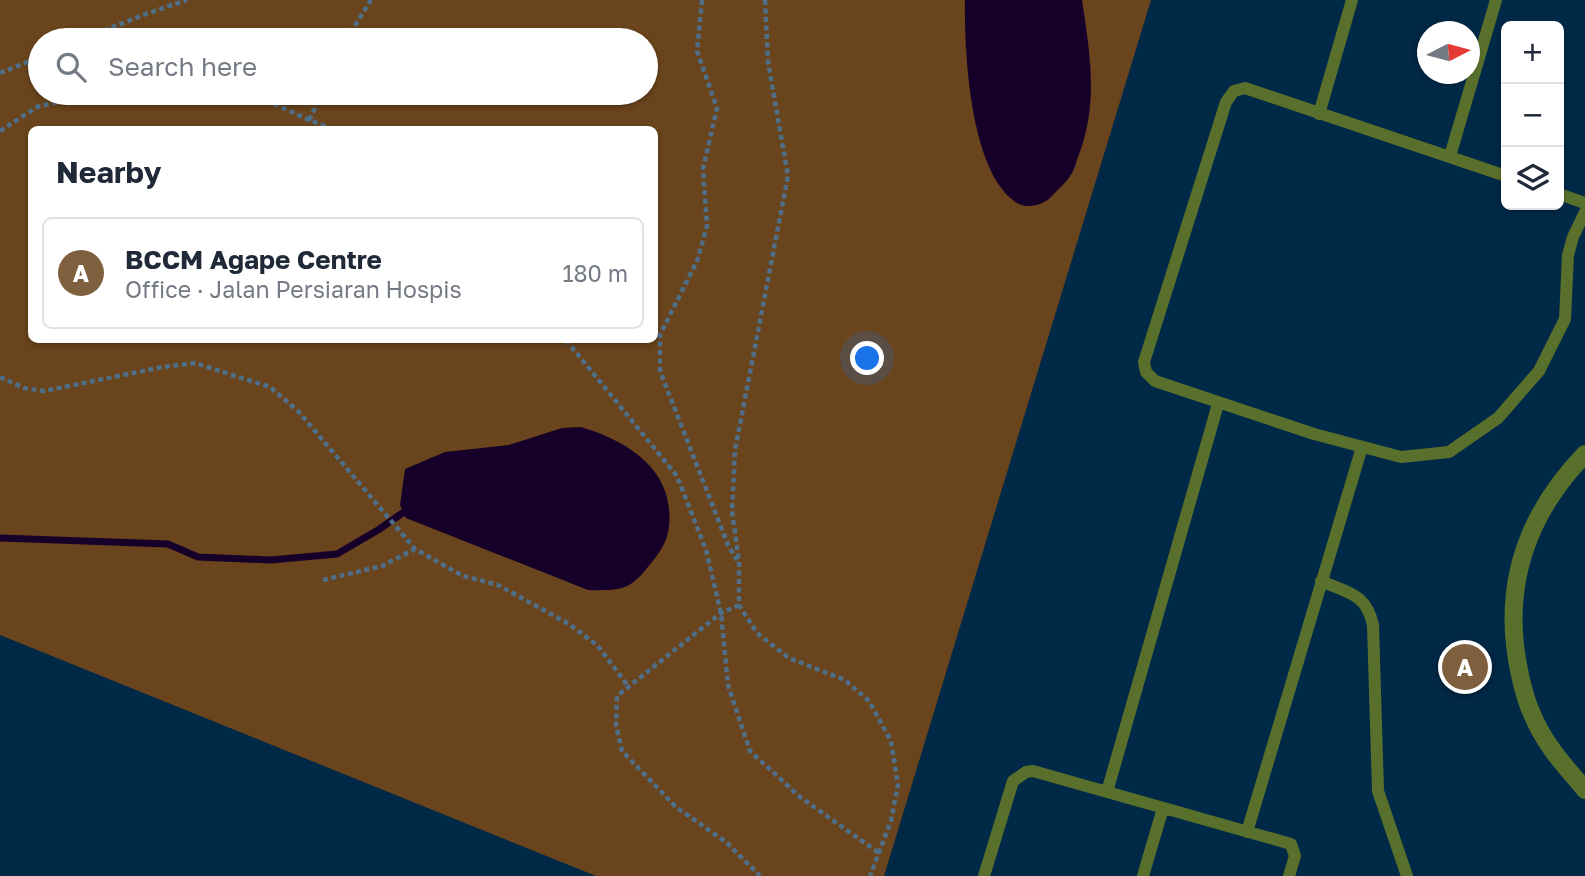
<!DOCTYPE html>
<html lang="en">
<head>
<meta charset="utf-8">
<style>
	:root { --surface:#fff; --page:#f6f6f7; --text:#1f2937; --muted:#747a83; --line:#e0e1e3; --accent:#7f603e }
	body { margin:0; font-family:"Golos Text",sans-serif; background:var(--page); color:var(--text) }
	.controls { position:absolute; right:21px; top:21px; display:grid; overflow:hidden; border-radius:10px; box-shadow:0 2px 5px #0004 }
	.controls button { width:63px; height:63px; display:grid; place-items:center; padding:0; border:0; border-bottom:2px solid var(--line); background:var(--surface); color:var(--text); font:35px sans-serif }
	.compass { position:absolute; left:1417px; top:21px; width:63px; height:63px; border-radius:50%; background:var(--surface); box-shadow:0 2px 5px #0004; rotate:84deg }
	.you { position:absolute; left:868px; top:359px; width:24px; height:24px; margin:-18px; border:5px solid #fff; border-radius:50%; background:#1a73e8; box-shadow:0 0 0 10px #1a73e833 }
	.badge { display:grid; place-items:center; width:46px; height:46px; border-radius:50%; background:var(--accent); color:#fff; font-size:23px; font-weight:700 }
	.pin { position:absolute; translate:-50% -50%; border:4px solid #fff; box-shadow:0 2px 7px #0006 }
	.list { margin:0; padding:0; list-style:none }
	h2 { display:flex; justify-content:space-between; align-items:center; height:91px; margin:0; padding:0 28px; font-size:30px }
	h2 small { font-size:23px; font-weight:400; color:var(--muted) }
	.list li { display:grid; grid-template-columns:46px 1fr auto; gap:21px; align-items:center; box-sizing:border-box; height:112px; margin:0 14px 14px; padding:0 14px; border:2px solid var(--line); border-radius:10px }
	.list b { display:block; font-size:26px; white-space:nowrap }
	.list p { margin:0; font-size:23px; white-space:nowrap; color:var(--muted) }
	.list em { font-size:23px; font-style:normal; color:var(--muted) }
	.icon { flex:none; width:38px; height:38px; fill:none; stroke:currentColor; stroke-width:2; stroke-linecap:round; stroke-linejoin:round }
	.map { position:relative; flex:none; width:1585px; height:876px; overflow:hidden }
	.search { position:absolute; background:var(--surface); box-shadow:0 2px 5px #0004; left:28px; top:28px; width:630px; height:77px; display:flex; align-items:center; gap:18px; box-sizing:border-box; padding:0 24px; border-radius:38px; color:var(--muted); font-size:26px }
	.panel { position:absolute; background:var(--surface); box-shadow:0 2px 5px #0004; left:28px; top:126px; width:630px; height:217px; border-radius:10px }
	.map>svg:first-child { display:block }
	.green { fill:#69441c; fill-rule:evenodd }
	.water { fill:#16002a }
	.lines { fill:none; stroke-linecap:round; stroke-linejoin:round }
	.stream { stroke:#16002a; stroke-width:7 }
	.path { stroke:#4f6f88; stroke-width:4.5; stroke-dasharray:5 3.5; stroke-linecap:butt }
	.service { stroke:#58702c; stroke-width:12 }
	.minor { stroke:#58702c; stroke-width:18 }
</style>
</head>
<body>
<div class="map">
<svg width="1585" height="876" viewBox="0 0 1585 876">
	<rect width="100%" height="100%" fill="#002947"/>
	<path class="green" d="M0,0H1151L884,876H596L0,635ZM40,40H646V93H40ZM32,130H654V340H32Z"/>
	<path class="water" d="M965,0H1082C1090,54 1099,104 1078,157C1076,163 1074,171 1070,176C1066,183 1058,189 1052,196C1043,206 1025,210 1014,201C970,169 964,51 965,0Z
		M581,427C621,439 665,463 669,509C671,529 667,543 655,558C631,589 627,591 588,590L406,518L400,505L405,469L445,452L509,445L562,428Z"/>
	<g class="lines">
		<path class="stream" d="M0,538L168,544L198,557L271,560L337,554L378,530L404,512"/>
		<path class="path" d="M702,0L697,51L717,108L703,169L707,226L697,261L660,335V371L728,545L737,560
			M765,0L768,62L788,176L735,450L732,511L739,562V605L757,633L789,658L845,680L869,701L891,741L898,785L891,821L870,876
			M80,40L143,15L187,0
			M346,40L371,0
			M0,73L40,57
			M251,93L309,120L335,130
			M309,120L323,93
			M0,131L37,107L84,96L111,93
			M566,340L677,476L706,550L721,613L728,685L750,751L800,797L879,853
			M0,377L24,388L44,391L163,367L195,363L270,387L298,411L415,549L463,576L498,585L569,624L597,645L628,686
			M323,580L382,566L415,549
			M739,605L721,613L617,696L616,725L622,751L676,807L726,842L760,876"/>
		<path class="service" d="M1319,114L1352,0
			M1450,156L1496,0
			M1506,176L1245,88L1234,91L1226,102L1144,362L1146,372L1155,381L1314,434L1401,457L1449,452L1498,418L1539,371L1565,319L1568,255L1573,237L1585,212
			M1559,194L1585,203
			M1321,581C1348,593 1366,593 1373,625L1378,791L1407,876
			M1107,792L1218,404
			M1247,832L1362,447
			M984,876L1013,781L1026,772L1033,771L1291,844L1295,856L1289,876
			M1143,876L1163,808"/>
		<path class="minor" d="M1585,454C1525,516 1501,590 1520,675C1525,700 1536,727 1551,748C1561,763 1574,776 1585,790"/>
	</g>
</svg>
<div class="controls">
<button>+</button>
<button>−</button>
<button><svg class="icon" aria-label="layers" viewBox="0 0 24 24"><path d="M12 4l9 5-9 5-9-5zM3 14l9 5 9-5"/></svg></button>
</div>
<svg class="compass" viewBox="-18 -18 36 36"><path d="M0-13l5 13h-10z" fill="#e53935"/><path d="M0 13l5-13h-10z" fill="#747a83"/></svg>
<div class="you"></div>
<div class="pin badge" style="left:1465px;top:667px">A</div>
<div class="search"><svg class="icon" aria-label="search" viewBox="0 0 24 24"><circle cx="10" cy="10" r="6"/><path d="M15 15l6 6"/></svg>Search here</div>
<section class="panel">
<h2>Nearby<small></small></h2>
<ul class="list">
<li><span class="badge">A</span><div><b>BCCM Agape Centre</b><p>Office · Jalan Persiaran Hospis</p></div><em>180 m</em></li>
</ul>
</section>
</div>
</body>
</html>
